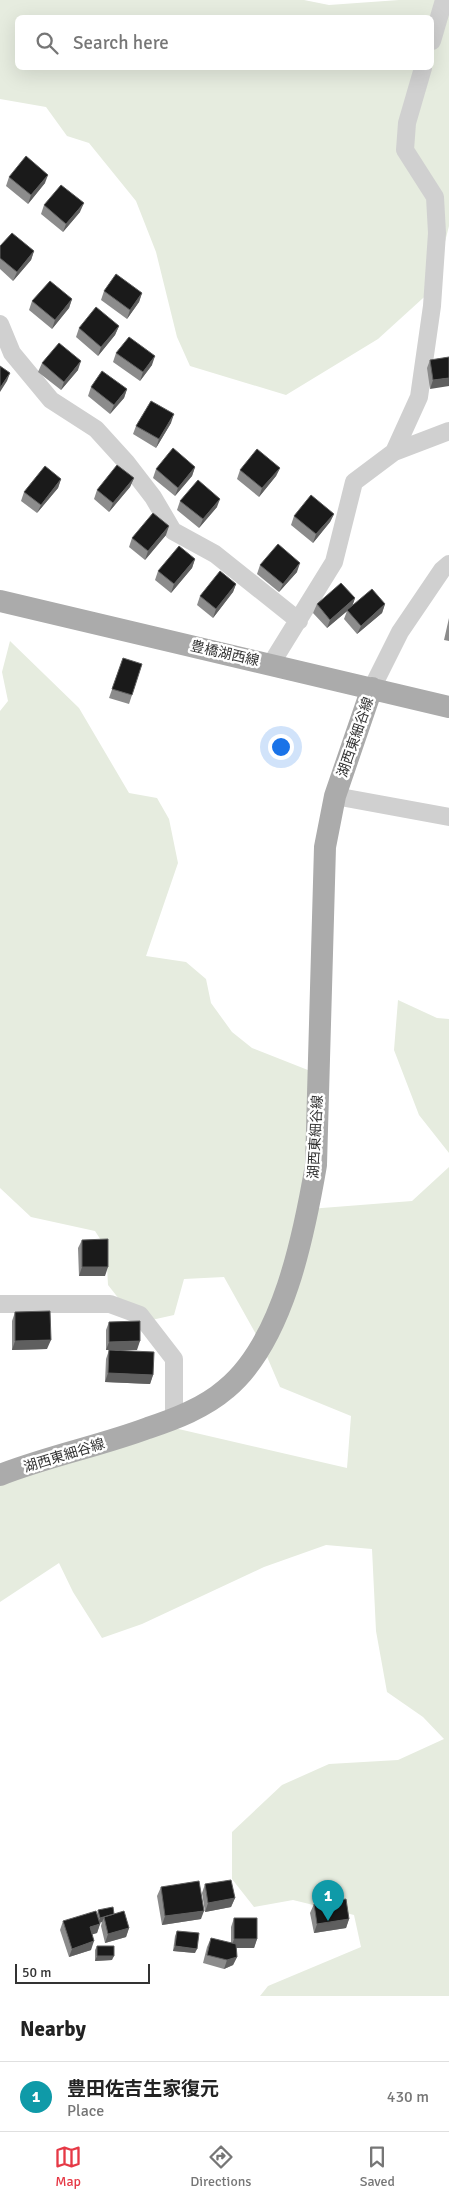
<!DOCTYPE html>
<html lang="en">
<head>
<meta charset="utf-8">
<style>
	:root { --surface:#fff; --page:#f2f2f2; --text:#222; --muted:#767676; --line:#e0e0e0; --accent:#e63946 }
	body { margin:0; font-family:Signika,"Noto Sans JP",sans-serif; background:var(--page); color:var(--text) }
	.scale { position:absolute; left:15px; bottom:12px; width:135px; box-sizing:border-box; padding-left:5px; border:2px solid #333; border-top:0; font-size:14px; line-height:18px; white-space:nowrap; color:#333; -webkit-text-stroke:4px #fff; paint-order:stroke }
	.you { position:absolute; left:280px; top:746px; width:18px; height:18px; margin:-12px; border:4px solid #fff; border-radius:50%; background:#1a73e8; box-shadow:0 0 0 8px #1a73e833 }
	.badge { display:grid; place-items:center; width:32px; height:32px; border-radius:50%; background:var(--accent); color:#fff; font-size:16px; font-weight:700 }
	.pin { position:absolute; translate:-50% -41px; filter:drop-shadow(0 1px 2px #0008) }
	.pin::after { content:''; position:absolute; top:26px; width:18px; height:15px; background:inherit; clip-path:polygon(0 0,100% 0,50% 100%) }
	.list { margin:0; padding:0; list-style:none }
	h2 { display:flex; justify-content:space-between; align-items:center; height:65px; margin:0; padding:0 20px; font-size:21px }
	h2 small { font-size:16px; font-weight:400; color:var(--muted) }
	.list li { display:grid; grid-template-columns:32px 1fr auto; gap:15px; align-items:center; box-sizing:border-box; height:70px; padding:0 20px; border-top:1px solid var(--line) }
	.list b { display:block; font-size:19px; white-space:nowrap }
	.list p { margin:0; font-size:16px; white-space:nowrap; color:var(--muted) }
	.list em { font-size:16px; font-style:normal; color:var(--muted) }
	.icon { flex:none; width:28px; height:28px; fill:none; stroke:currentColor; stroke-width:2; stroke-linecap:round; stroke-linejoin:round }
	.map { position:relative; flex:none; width:449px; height:1996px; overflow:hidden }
	.search { position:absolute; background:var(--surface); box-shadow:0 5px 20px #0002; left:15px; right:15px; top:15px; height:55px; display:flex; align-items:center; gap:12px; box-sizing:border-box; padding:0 18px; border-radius:8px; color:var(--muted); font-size:19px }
	.sheet { height:135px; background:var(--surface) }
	nav { display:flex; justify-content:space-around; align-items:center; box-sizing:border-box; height:70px; border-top:1px solid var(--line); background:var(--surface); font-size:14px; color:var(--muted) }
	nav a { display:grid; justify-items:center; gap:2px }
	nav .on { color:var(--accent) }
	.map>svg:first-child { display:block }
	.green { fill:#e6ecdf; fill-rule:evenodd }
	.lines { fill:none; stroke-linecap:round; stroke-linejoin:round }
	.minor { stroke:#d0d0d0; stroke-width:18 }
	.major { stroke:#ababab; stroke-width:22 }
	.wall { fill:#8c8c8c }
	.shaded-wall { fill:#5f5f5f }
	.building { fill:#1a1a1a; stroke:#5f5f5f }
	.labels { text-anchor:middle; stroke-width:5; stroke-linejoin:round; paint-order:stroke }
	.street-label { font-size:14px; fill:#333; stroke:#fff }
</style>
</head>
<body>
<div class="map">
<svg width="449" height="1996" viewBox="0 0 449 1996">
	<rect width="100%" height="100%" fill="#fff"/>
	<path class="green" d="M0,0H304L329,5L399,0H449V226L433,289L378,339L286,395L190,366L177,337L156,252L136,201L89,143L67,136L46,107L0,99ZM18,18H432V68H18Z
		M10,641L79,708L129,793L157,798L169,819L178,863L146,956L186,962L206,979L211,1003L232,1032L252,1048L318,1074L309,1209L412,1201L449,1167V1996H260L268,1986L361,1947L354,1915L293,1900L254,1907L232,1879V1832L282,1785L329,1764L398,1760L444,1739L423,1717L387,1692L376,1631L372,1549L326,1545L264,1567L142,1624L102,1638L73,1592L59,1563L0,1602V1478L157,1424L347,1468L351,1416L280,1387L262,1345L224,1277L184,1279L174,1315L138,1323L108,1285L106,1248L95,1231L31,1217L0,1188V711L8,701L2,672Z
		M398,1000L437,1018L449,1019V1153L419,1115L394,1050Z"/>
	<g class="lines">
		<path class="minor" d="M432,41L444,0
			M0,324L12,353L51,400L96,429L126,462L153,497L173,531L215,554L299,621
			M394,452L419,397L432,306L437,233L435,197L405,150L407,123L423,68
			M271,664L334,562L354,482L394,452L449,431
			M372,688L400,632L442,570L449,564
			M335,796L449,817
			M0,1304H110L140,1315L174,1359V1419"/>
		<path class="major" d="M0,601L449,707
			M0,1475C48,1456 100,1446 148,1428C175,1419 204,1408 226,1389C283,1342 304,1235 316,1165L325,847L335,796L372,688"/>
	</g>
	<path class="wall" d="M9,177L45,183L28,204L6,186Z
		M44,205L80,212L63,232L41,214Z
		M0,246L34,251L31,260L13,281L0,269Z
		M104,291L142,293L139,302L127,319L101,300Z
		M72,299L69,308L52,329L29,310L32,301Z
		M119,326L115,335L98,356L76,337L79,328Z
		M116,353L152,365L140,381L113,362Z
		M449,357L430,389L427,368L430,360Z
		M42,363L78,370L61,390L38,372Z
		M91,387L127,389L124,398L110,414L88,396Z
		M171,423L156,448L133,434L136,426Z
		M195,467L192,476L175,496L153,478L156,469Z
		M280,468L276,476L259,497L237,479L240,470Z
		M134,478L130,487L109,512L94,499L97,490Z
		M61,479L58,488L37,513L21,501L24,492Z
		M180,501L217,507L199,528L177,510Z
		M334,514L330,522L313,543L291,525L294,516Z
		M166,535L145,560L129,547L132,538Z
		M195,559L192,568L171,593L155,580L158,571Z
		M260,565L297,572L279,592L257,574Z
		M236,584L233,592L213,618L197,605L200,596Z
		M355,598L352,606L385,604L382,613L357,634L344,619L347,611L327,628L313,613L317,604Z
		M449,618V641L444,640Z
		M123,658L132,695L129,704L109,698Z
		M82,1240L105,1276H79L78,1248Z
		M15,1312L47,1349L12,1350V1321Z
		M109,1322L137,1350H114L153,1375L150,1384L105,1382L106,1359L109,1350H106V1330Z
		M205,1884L235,1898L231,1907L205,1912L202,1893Z
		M161,1887L201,1919L162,1925L157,1896Z
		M314,1904L349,1919L346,1928L314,1933L310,1913Z
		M98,1910L114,1914L129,1928L126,1937L105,1943L101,1926L102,1922L100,1923V1924L97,1933L92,1934L91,1950L69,1957L60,1930L63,1921L97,1914Z
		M234,1918L257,1939L254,1948H236L237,1957L233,1965L224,1969L203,1963L207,1947L211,1938L231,1943V1927Z
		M177,1931L195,1953L173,1951L175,1936Z
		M97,1946L112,1960L95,1961V1950Z"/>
	<path class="shaded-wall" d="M48,175L45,183L28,204L31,195Z
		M84,203L80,212L63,232L66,224Z
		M34,251L31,260L13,281L17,272Z
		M142,293L139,302L127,319L130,310Z
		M72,299L69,308L52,329L55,320Z
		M119,326L115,335L98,356L101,347Z
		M155,356L152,365L140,381L143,372Z
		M81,361L78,370L61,390L64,382Z
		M10,373L7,381L0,392V388Z
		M449,378V386L430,389L433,380Z
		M127,389L124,398L110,414L114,405Z
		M174,414L171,423L156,448L159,439Z
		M195,467L192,476L175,496L178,488Z
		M280,468L276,476L259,497L262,488Z
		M134,478L130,487L109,512L113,503Z
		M61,479L58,488L37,513L41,505Z
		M220,499L217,507L199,528L203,519Z
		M334,514L330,522L313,543L316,534Z
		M169,526L166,535L145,560L148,551Z
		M195,559L192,568L171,593L174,584Z
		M300,563L297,572L279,592L283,584Z
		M236,584L233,592L213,618L216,609Z
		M355,598L352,607L327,628L330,620Z
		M385,604L382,613L357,634L361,626Z
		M82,1267H108L105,1276H79Z
		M51,1340L47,1349L12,1350L15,1341Z
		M140,1341L137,1350H106L109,1342Z
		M108,1373L153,1375L150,1384L105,1382Z
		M235,1898L231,1907L205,1912L208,1903Z
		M204,1911L201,1919L162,1925L165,1916Z
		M100,1918H104L102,1922L98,1923Z
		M349,1919L346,1928L314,1933L317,1924Z
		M100,1924L97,1933L87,1936L90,1927Z
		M129,1928L126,1937L105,1943L108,1934Z
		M234,1939H257L254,1948H231Z
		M94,1941L91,1950L69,1957L72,1949Z
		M175,1946L197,1949L195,1953L173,1951Z
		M97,1956H114L112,1960L95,1961Z
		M237,1957L233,1965L224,1969L227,1960Z"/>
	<path class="building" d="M26,156L48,175L31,195L9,177Z
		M61,185L84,203L66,224L44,205Z
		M12,233L34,251L17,272L0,258V246Z
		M116,274L142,293L130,310L104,291Z
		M50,281L72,299L55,320L32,301Z
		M96,307L119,326L101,347L79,328Z
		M129,337L155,356L143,372L116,353Z
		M59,343L81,361L64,382L42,363Z
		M449,357V378L433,380L430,360Z
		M0,366L10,373L0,388Z
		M102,371L127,389L114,405L91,387Z
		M151,401L174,414L159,439L136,426Z
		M173,448L195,467L178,488L156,469Z
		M257,449L280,468L262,488L240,470Z
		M117,465L134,478L113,503L97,490Z
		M45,466L61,479L41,505L24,492Z
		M198,480L220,499L203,519L180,501Z
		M311,495L334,514L316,534L294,516Z
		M153,513L169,526L148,551L132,538Z
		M278,544L300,563L283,584L260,565Z
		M179,546L195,559L174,584L158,571Z
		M220,571L236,584L216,609L200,596Z
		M341,583L355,598L330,620L317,604Z
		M372,589L385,604L361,626L347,610Z
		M123,658L142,664L132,695L112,689Z
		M108,1239V1267H82V1240Z
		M50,1311L51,1340L15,1341V1312Z
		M140,1321V1341L109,1342V1322Z
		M109,1350L154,1352L153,1375L108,1373Z
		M231,1880L235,1898L208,1903L205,1884Z
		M199,1881L204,1911L165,1916L161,1887Z
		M346,1899L349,1919L317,1924L314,1904Z
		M113,1907L114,1914L100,1918L98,1910Z
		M96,1911L100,1924L90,1927L94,1941L72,1949L63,1921Z
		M124,1911L129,1928L108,1934L104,1917Z
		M234,1918H257V1939H234Z
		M177,1931L199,1933L197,1949L175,1946Z
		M211,1938L236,1944L237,1957L227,1960L207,1955Z
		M97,1946H114V1956H97Z"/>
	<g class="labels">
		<g class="street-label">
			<text transform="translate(225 653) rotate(13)" y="5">豊橋湖西線</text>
			<text transform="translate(355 737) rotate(-71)" y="5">湖西東細谷線</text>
			<text transform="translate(315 1137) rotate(-87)" y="5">湖西東細谷線</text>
			<text transform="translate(64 1455) rotate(-17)" y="5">湖西東細谷線</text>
		</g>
	</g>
</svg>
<div class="scale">50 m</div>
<div class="you"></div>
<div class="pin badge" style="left:328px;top:1921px;background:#0f9aa8">1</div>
<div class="search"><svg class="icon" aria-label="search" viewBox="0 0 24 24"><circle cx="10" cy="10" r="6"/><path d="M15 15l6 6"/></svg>Search here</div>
</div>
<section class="sheet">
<h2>Nearby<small></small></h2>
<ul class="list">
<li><span class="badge" style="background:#0f9aa8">1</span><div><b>豊田佐吉生家復元</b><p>Place</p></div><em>430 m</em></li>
</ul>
</section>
<nav>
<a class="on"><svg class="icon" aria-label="map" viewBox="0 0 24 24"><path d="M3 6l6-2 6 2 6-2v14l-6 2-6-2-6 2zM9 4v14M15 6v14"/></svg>Map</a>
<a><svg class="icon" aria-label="directions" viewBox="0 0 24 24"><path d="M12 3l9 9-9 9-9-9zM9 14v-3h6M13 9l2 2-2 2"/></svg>Directions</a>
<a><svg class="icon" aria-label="saved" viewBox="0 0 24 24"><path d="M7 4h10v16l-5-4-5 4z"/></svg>Saved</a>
</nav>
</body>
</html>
